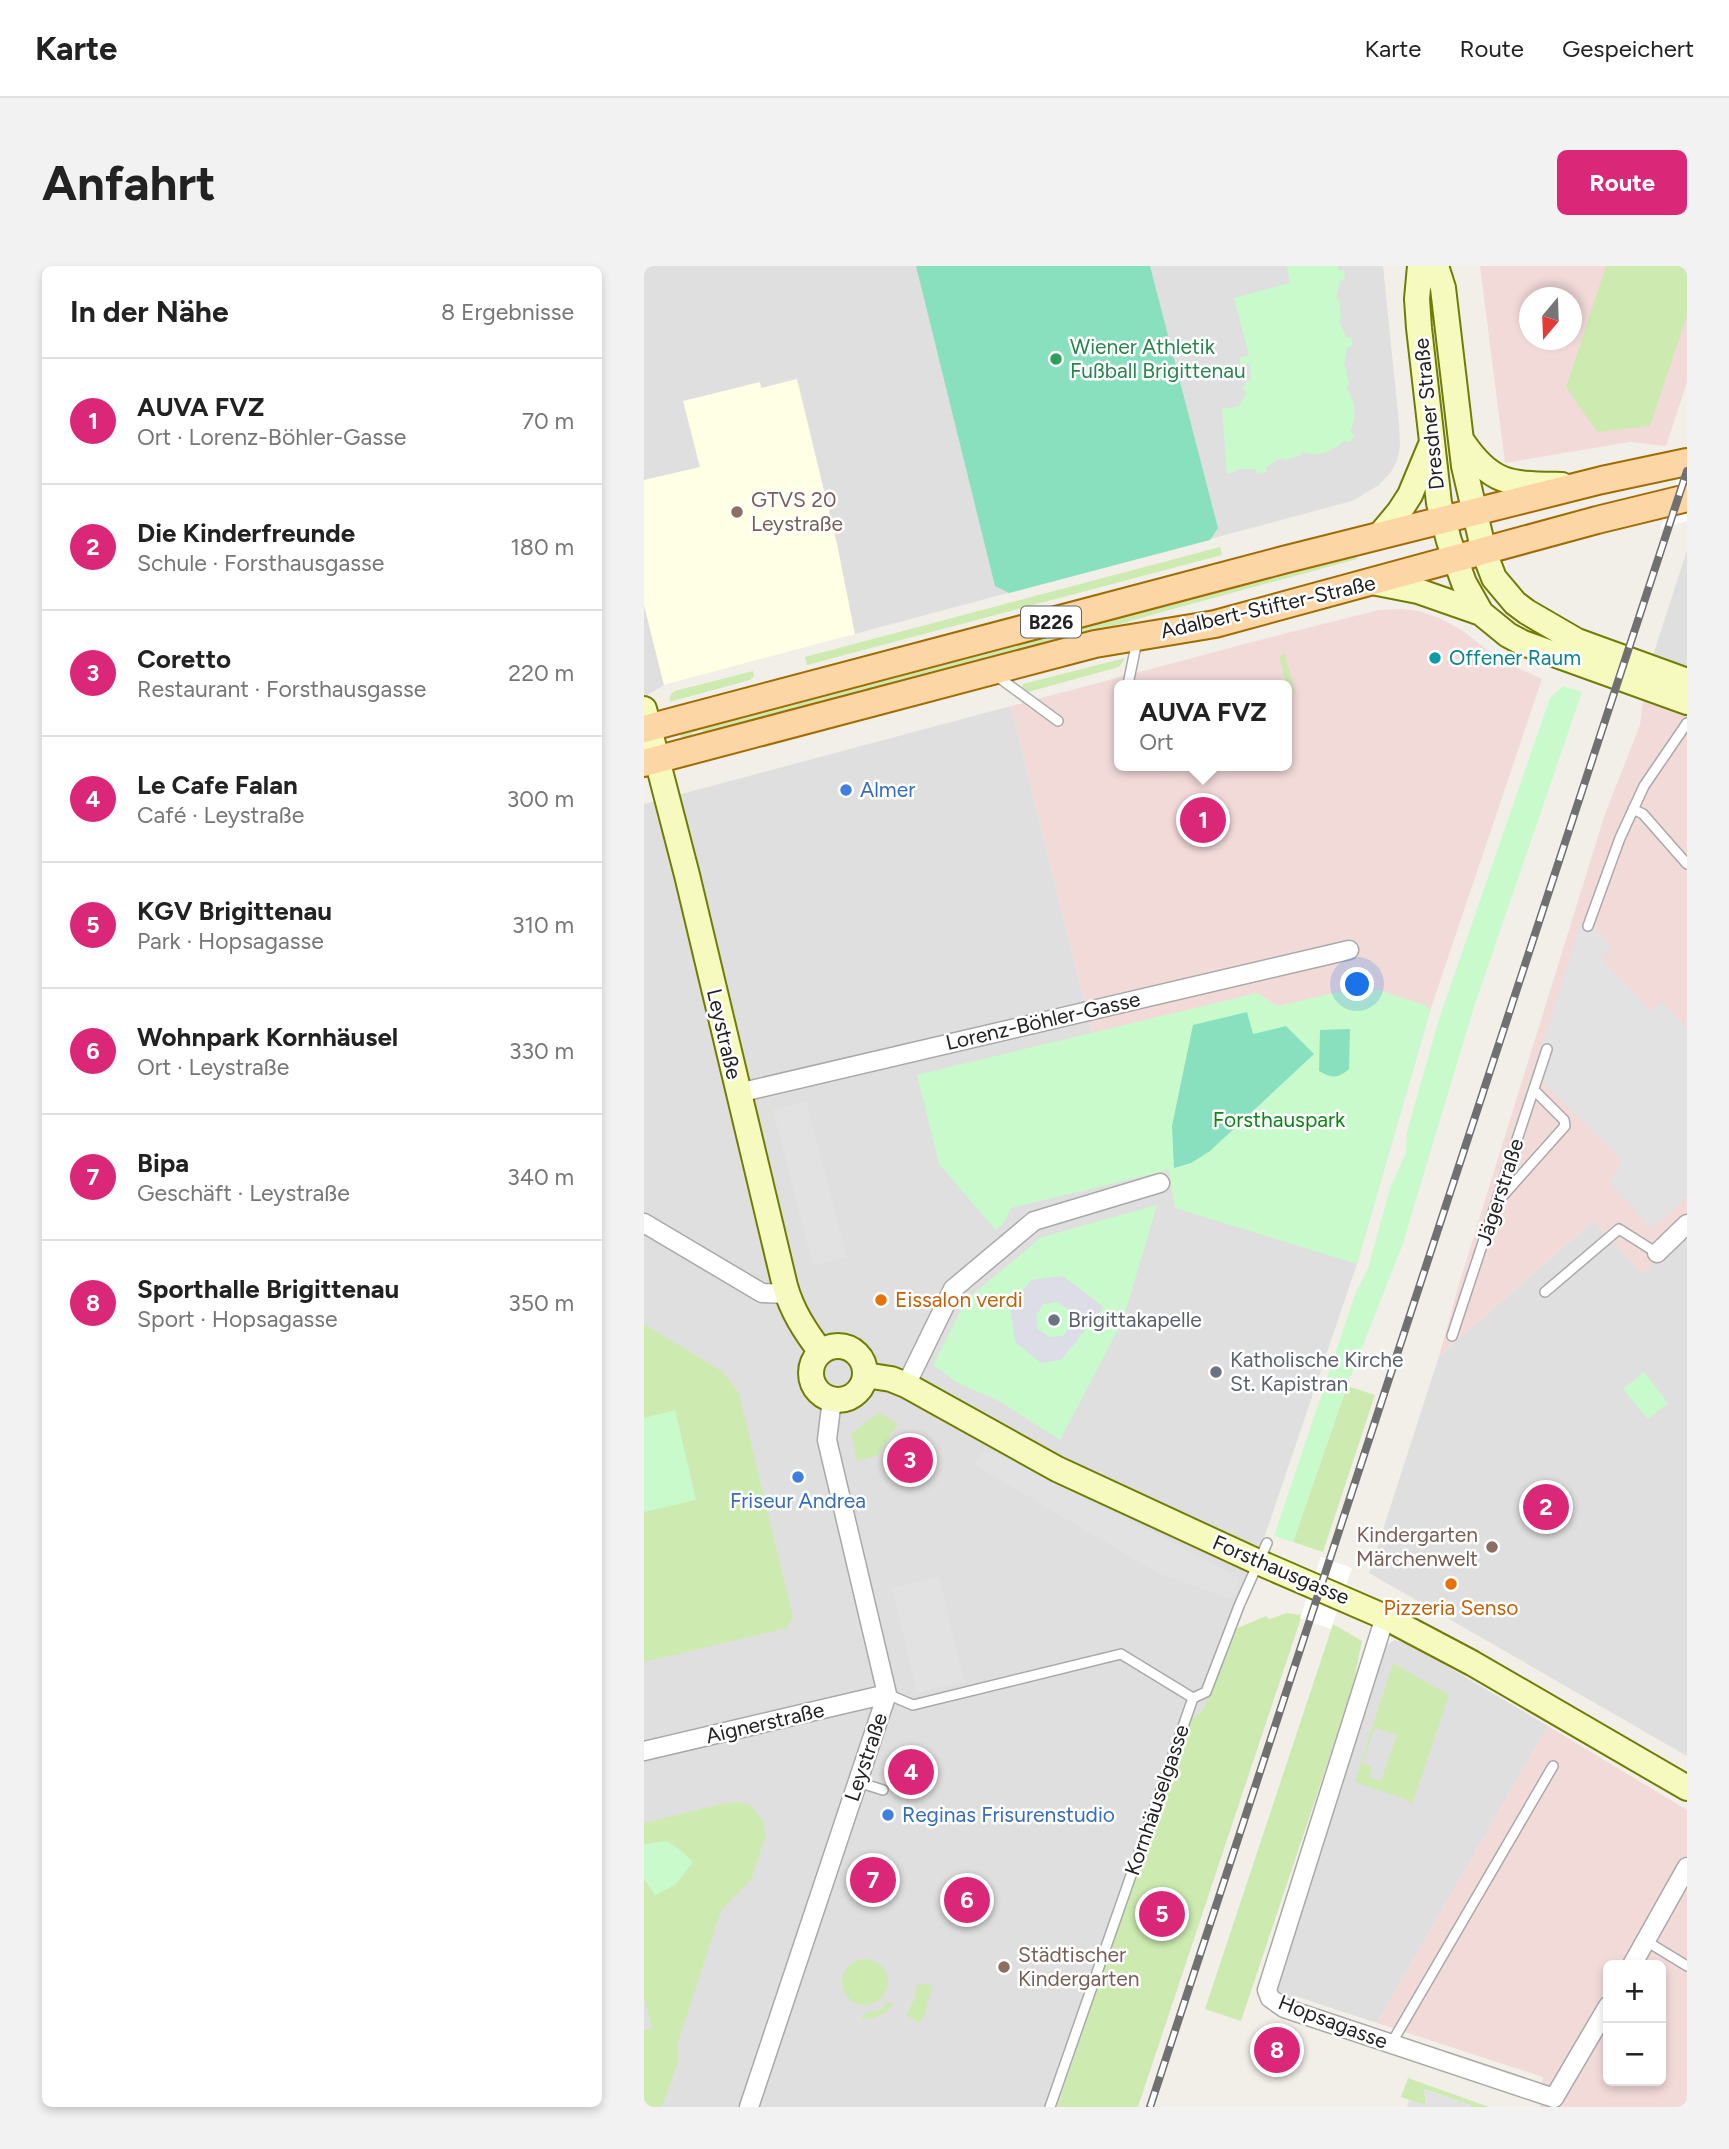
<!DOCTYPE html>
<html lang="de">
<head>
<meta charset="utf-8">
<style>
	:root { --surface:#fff; --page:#f2f2f2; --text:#222; --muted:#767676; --line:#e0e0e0; --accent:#db2777 }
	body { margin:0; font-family:Figtree,sans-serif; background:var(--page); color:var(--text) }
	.controls { position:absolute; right:21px; bottom:21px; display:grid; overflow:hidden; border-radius:10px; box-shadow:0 4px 10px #0003 }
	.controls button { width:63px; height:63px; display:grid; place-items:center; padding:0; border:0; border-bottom:2px solid var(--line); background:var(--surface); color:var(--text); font:35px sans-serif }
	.compass { position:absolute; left:875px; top:21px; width:63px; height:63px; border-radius:50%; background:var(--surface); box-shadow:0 4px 10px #0003; rotate:199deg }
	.you { position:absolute; left:714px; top:719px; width:24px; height:24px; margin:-18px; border:5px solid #fff; border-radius:50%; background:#1a73e8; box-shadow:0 0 0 10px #1a73e833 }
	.badge { display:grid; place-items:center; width:46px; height:46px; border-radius:50%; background:var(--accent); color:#fff; font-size:23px; font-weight:700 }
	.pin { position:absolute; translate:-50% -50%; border:4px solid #fff; box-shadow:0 2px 7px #0006 }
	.popup { position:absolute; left:470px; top:414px; width:178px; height:91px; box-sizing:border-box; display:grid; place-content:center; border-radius:10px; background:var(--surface); filter:drop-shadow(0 2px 5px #0005); font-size:23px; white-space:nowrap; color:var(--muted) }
	.popup b { font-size:26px; color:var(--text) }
	.popup::after { content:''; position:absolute; left:50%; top:100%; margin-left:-14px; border:14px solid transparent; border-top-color:var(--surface) }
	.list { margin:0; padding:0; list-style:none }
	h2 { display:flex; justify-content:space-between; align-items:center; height:91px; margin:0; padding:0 28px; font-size:30px }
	h2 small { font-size:23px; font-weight:400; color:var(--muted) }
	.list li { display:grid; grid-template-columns:46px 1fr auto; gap:21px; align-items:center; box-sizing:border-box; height:126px; padding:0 28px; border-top:2px solid var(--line) }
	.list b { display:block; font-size:26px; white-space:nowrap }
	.list p { margin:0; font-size:23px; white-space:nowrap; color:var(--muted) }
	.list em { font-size:23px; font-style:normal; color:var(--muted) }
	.map { position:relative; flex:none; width:1043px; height:1841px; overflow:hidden; border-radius:10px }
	header { display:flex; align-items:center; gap:42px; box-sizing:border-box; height:98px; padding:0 35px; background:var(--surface); border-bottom:2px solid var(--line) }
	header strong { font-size:33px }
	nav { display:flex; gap:38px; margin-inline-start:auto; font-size:24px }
	.intro { display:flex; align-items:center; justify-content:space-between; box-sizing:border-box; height:168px; padding:0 42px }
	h1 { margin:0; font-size:49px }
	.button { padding:18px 32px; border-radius:10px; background:var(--accent); color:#fff; font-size:24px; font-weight:700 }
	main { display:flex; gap:42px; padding:0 42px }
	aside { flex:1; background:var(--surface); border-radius:10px; box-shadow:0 4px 10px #0003 }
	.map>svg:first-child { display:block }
	.residential { fill:#e0dfdf }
	.commercial { fill:#f2dad9; fill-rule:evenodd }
	.education { fill:#ffffe5 }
	.grass { fill:#cdebb0; fill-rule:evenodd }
	.park { fill:#c8facc }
	.pitch { fill:#88e0be }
	.parking { fill:#e2e2e2 }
	.plaza { fill:#dddde8; fill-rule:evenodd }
	.pier { fill:#fff }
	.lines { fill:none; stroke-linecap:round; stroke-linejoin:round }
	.lane-casing { stroke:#a9a9a9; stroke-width:12 }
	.street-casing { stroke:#a9a9a9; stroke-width:21 }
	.secondary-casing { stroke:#707d05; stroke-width:28 }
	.primary-casing { stroke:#a06b00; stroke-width:30 }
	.lane { stroke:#fff; stroke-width:9 }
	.street { stroke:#fff; stroke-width:18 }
	.secondary { stroke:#f7fabf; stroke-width:24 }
	.primary { stroke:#fcd6a4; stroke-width:26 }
	.rail-casing { stroke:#707070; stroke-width:8 }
	.rail { stroke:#fff; stroke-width:5; stroke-dasharray:16; stroke-linecap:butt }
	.leisure-dot { fill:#2e9e5b; stroke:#fff; stroke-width:2.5 }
	.education-dot { fill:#8d6e63; stroke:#fff; stroke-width:2.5 }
	.culture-dot { fill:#0f9aa8; stroke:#fff; stroke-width:2.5 }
	.shop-dot { fill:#3f7fe0; stroke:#fff; stroke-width:2.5 }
	.food-dot { fill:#e8710a; stroke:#fff; stroke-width:2.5 }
	.worship-dot { fill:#6b7280; stroke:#fff; stroke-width:2.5 }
	.labels { text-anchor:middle; stroke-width:5; stroke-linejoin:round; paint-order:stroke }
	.shield { fill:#fff; stroke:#646464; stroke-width:2 }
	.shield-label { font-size:19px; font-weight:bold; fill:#222 }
	.leisure-label { font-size:21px; fill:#27864d; stroke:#fff; text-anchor:start }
	.street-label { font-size:21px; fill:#222; stroke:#fff }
	.education-label { font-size:21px; fill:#785e54; stroke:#fff; text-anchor:start }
	.culture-label { font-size:21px; fill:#0d838f; stroke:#fff; text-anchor:start }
	.shop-label { font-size:21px; fill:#366cbe; stroke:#fff; text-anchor:start }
	.park-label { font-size:21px; fill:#0c8416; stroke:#fff }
	.food-label { font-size:21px; fill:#c56008; stroke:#fff; text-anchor:start }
	.worship-label { font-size:21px; fill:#5b616d; stroke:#fff; text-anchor:start }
</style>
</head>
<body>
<header>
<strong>Karte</strong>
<nav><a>Karte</a><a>Route</a><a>Gespeichert</a></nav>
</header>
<div class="intro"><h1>Anfahrt</h1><a class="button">Route</a></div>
<main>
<aside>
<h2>In der Nähe<small>8 Ergebnisse</small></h2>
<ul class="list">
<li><span class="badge">1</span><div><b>AUVA FVZ</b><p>Ort · Lorenz-Böhler-Gasse</p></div><em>70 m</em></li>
<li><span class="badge">2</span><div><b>Die Kinderfreunde</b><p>Schule · Forsthausgasse</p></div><em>180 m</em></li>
<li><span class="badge">3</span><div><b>Coretto</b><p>Restaurant · Forsthausgasse</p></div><em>220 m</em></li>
<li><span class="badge">4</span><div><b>Le Cafe Falan</b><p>Café · Leystraße</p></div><em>300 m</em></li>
<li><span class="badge">5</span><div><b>KGV Brigittenau</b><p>Park · Hopsagasse</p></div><em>310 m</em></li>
<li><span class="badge">6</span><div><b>Wohnpark Kornhäusel</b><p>Ort · Leystraße</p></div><em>330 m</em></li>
<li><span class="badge">7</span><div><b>Bipa</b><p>Geschäft · Leystraße</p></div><em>340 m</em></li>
<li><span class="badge">8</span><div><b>Sporthalle Brigittenau</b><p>Sport · Hopsagasse</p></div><em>350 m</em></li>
</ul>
</aside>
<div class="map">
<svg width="1043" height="1841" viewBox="0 0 1043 1841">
	<rect width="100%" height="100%" fill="#f2efe9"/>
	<path class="residential" d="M0,0H739L755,157L756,181L753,194L747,206L735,219L708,235L20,419L0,431Z
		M1043,284V431L1001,414Z
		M367,440L448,767L613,727L634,740L721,720L781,739L786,745L713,998L589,1364L559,1444L544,1455L413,1841H0V538Z
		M949,955L1043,965V1490L725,1307L795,1090Z
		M750,1374L767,1379L904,1460L733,1757L651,1730L648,1739L636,1732L629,1719L736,1384Z"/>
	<path class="commercial" d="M836,0H1043V116L1022,180L986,176L861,197ZM886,32H928V74H886Z
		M758,343L775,345L795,352L818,364L843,384L867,399L898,413L786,745L781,739L721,720L634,740L613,727L448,767L367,440L635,369L735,344ZM475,419H643V500H475Z
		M1001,414L1043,431V965L998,1008L949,955L795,1090L815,1018L961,548L996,459Z
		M904,1460L1043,1544V1841H896L899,1811L733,1757ZM964,1699H1017V1815H964Z"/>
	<path class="education" d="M153,113L193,278L211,368L20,419L0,339V214L56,201L39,135L116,116L117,122Z"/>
	<path class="grass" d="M962,0H1043V50L1006,160L953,166L922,121Z
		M576,281L578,289L163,399L161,391Z
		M711,287L713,293L518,346L389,383L61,469L58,464L48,467L49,472L38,475L35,465Z
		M641,388L651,426L645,428L635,390Z
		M481,392L475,401L384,426L378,421L379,418Z
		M109,405L110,410L106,414L25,436L27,428L31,425Z
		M0,1058L79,1106L95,1127L149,1351L143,1362L0,1396Z
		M703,1120L731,1129L679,1286L649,1276Z
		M235,1146L254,1158L234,1189L213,1195L207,1168Z
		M643,1347L658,1349L494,1841H413L544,1455L559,1444L589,1364L622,1350L625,1353Z
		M689,1358L718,1375L708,1424L597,1755L561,1743Z
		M749,1397L805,1429L768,1539L761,1533L711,1516ZM731,1462L753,1469L737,1515L725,1511L728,1501L718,1497Z
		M94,1536L106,1539L118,1553L122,1569L107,1614L77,1644L33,1780L35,1793L18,1841H0V1764L8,1763L0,1731V1557L81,1537Z
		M198 1716a23 23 0 1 1 46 0a23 23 0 1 1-46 0Z
		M273,1718L288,1719V1721L281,1748L275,1757L262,1749L271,1732Z
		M245,1735L249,1739C241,1749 231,1753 218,1753L219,1748L237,1743Z
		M764,1812L845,1841H827L826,1839L780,1823L782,1840L757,1831Z"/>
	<path class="park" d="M643,0H694L695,5L700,4L701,13L696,14L692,33L695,34L697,53L695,55L703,72L707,71L709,81H703L700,100L702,101L705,119L702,122C712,136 713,151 706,166L711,169L705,177L700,175C688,186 674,191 658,186L657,189L641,194L637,192L622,201V206L613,208L612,203H593L591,206L583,208L578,143L595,140L603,126L598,123L603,114L607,115L606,97L597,99L595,92L605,89L590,32L646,17Z
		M919,420L938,426L830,741L758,980L703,1120L649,1276L630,1270L712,1026L724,1003L746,922L762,887L763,866L795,753L906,432Z
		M721,720L781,739L786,745L713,998L531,942L525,904L367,942L361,955L352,964L295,898L273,809L613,727L634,740Z
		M513,939L479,1054L416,1174L357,1136L314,1117L289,1099L322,1034L398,971Z
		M1000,1106L1024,1137L1004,1153L979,1123Z
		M31,1144L52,1234L0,1246V1152Z
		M23,1575L36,1584L49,1596L31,1619L11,1629L0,1613V1578Z"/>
	<path class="pitch" d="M272,0H506L574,262L566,274L365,327L351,320Z
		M603,746L609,768L642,760L670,788L566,885L547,897L530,902L528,860L549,759Z
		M706,763L705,803C694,813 687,812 675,805L676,764Z"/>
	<path class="parking" d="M937,658L952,663L968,682L957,693L1007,745L1018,736L1043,762V931L1008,963L966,918L978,894L889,807Z
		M162,835L203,991L169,1000L129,844Z
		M342,1182L536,1280L596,1313L587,1333L514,1307L331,1199Z
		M295,1311L320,1415L273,1427L248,1322Z
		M780,1823L827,1839V1841H763L765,1834L782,1839Z"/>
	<path class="plaza" d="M419,1010L460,1041L417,1094L397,1097L371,1076L366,1040L387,1014ZM413,1036L425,1044L427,1058L419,1070L405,1071L394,1063L392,1049L400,1038Z"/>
	<path class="pier" d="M1043,184V255L1016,263Z
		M677,1291L708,1302L687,1363L656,1352Z"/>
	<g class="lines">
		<defs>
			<path id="lane" d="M350,408L414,455
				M484,418L493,375
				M989,543L999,548L1043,598
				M944,660L976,572L1000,520L1043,457
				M856,933L921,860L920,854L890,824
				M901,1026L975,963L1013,987
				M808,1070L903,783
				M243,1428L269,1439L477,1388L549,1432
				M214,1516L239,1524
				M1002,1675L1043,1700
				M747,1778L909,1500
				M406,1841L549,1432L562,1426L595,1340L623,1277"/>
			<path id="street" d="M94,827L705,684
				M0,957L118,1027L143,1028
				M1013,987L1043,958
				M262,1119L309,1023L390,955L516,917
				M741,1351L623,1724L626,1732L640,1742L910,1832L964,1740
				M0,1485L243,1428
				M988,1699L1043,1601
				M105,1841L243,1428L183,1174L188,1133"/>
			<path id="secondary" d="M776,0L773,33L775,62L795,237L805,275L820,317L837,347L864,369L879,377L1043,436
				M792,0L799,22L820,200L840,286L850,312L871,337L883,346L933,375L1043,415
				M818,175C848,220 868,218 918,219
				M735,270L755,246L766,229L786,181
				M728,316L774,325L837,347
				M0,443L43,609L141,1020C148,1045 161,1065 177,1086
				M167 1107a27 27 0 1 1 54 0a27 27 0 1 1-54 0Z
				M221,1109L247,1113L262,1119L413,1203L614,1296L741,1351L828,1397L1043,1522"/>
			<path id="primary" d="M0,463L639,294L958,214L1043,196
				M0,497L451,378L571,358L953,254L1043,232"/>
		</defs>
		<use href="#lane" class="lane-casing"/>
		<use href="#street" class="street-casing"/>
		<use href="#secondary" class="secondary-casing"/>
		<use href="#primary" class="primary-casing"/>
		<use href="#lane" class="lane"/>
		<use href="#street" class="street"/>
		<use href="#secondary" class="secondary"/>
		<use href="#primary" class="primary"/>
		<defs>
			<path id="rail" d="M506,1841L1043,205"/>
		</defs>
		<use href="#rail" class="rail-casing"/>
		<use href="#rail" class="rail"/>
	</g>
	<circle class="leisure-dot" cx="412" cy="93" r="7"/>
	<g class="education-dot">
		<circle cx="93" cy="246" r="7"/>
		<circle cx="848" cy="1281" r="7"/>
		<circle cx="360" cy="1701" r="7"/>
	</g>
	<circle class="culture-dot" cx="791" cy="392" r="7"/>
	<g class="shop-dot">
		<circle cx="202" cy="524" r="7"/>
		<circle cx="154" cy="1211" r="7"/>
		<circle cx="244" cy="1549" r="7"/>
	</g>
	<g class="food-dot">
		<circle cx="237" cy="1034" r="7"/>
		<circle cx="807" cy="1318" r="7"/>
	</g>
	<g class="worship-dot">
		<circle cx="410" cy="1054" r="7"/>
		<circle cx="572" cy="1106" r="7"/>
	</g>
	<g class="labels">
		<rect class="shield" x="377" y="340.5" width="60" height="31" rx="5"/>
		<g class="shield-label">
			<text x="407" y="363">B226</text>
		</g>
		<g class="leisure-label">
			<text x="426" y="88">Wiener Athletik<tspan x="426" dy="24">Fußball Brigittenau</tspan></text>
		</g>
		<g class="street-label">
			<text transform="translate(785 148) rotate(-96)" y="7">Dresdner Straße</text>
			<text transform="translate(624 341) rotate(-13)" y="7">Adalbert-Stifter-Straße</text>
			<text transform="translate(399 755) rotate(-13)" y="7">Lorenz-Böhler-Gasse</text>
			<text transform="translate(80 768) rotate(77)" y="7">Leystraße</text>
			<text transform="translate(856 926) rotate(-72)" y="7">Jägerstraße</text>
			<text transform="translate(637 1304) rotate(23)" y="7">Forsthausgasse</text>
			<text transform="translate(121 1457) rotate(-13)" y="7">Aignerstraße</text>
			<text transform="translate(222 1491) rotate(-71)" y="7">Leystraße</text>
			<text transform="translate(513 1534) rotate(-71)" y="7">Kornhäuselgasse</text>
			<text transform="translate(689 1756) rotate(21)" y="7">Hopsagasse</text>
		</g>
		<g class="education-label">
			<text x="107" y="241">GTVS 20<tspan x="107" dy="24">Leystraße</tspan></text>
			<text x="834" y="1276" text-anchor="end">Kindergarten<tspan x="834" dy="24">Märchenwelt</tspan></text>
			<text x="374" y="1696">Städtischer<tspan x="374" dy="24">Kindergarten</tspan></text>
		</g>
		<g class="culture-label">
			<text x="805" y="399">Offener Raum</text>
		</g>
		<g class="shop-label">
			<text x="216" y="531">Almer</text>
			<text x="154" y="1242" text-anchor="middle">Friseur Andrea</text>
			<text x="258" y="1556">Reginas Frisurenstudio</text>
		</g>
		<g class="park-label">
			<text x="635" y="861">Forsthauspark</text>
		</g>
		<g class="food-label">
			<text x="251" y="1041">Eissalon verdi</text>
			<text x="807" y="1349" text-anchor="middle">Pizzeria Senso</text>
		</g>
		<g class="worship-label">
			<text x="424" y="1061">Brigittakapelle</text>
			<text x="586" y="1101">Katholische Kirche<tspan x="586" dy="24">St. Kapistran</tspan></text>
		</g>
	</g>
</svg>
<div class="controls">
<button>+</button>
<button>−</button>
</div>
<svg class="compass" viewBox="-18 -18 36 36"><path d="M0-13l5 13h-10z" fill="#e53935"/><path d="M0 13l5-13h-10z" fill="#767676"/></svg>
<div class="you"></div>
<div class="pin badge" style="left:559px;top:554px">1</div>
<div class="popup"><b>AUVA FVZ</b>Ort</div>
<div class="pin badge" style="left:902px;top:1241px">2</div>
<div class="pin badge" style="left:266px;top:1194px">3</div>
<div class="pin badge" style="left:267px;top:1506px">4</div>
<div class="pin badge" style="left:518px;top:1648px">5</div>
<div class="pin badge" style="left:323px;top:1634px">6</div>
<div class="pin badge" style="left:229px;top:1614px">7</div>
<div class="pin badge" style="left:633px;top:1784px">8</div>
</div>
</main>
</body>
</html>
